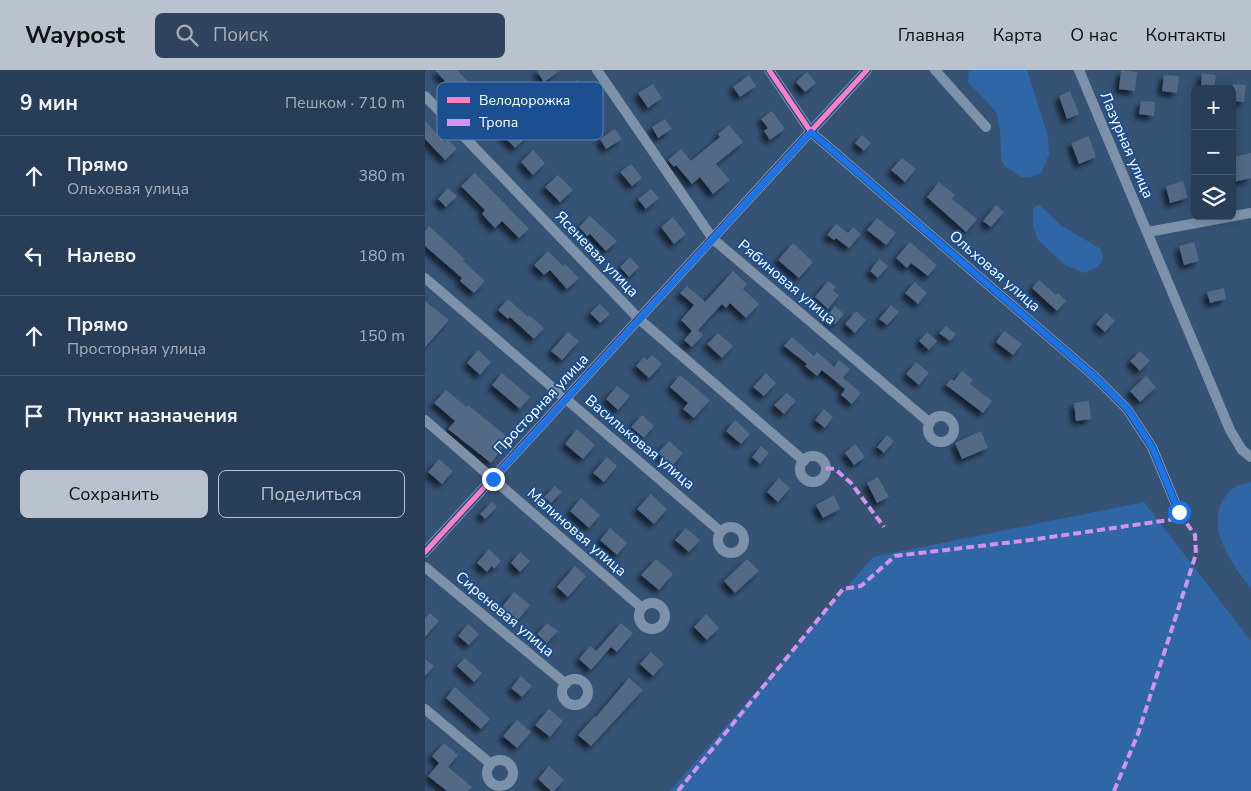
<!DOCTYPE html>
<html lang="ru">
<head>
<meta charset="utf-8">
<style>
	:root { --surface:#283e57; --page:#30455d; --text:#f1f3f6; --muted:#a5aeba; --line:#44576d; --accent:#b9c2ce }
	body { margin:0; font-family:"Nunito Sans",sans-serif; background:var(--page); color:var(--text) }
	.controls { position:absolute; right:15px; top:15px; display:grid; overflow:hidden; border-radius:8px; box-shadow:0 2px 12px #0003 }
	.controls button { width:45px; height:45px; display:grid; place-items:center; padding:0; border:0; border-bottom:1px solid var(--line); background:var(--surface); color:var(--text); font:25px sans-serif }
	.stop { position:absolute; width:15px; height:15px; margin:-11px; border:4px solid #1a73e8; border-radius:50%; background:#fff }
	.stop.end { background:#1a73e8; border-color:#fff; box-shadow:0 1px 5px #0008 }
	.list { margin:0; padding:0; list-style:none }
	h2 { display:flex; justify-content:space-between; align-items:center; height:65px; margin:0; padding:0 20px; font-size:21px }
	h2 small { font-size:16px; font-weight:400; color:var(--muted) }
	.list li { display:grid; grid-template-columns:32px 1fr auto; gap:15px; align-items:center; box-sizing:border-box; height:80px; padding:0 20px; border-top:1px solid var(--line) }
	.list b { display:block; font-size:19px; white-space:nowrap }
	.list p { margin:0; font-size:16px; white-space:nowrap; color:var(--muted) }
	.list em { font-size:16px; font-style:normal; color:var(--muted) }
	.actions { display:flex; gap:10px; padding:15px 20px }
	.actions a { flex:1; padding:11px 0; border:1px solid var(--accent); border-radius:8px; text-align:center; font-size:18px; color:var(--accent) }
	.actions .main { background:var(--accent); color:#111 }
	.icon { flex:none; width:28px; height:28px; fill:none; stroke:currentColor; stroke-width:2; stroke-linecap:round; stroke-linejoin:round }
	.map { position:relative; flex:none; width:826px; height:721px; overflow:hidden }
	header { display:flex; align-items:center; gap:30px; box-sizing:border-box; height:70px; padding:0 25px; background:var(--accent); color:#111 }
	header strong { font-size:24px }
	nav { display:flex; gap:28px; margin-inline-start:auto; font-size:18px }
	.search { width:350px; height:45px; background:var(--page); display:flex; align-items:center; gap:12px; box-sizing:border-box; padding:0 18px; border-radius:8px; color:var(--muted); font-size:19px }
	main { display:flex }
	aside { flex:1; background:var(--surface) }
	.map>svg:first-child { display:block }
	.green { fill:#2f66a5 }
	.building { fill:#526984; filter:url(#shadow) }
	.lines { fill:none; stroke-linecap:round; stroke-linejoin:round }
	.minor { stroke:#7d92a8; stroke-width:10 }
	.quiet { stroke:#d193ec; stroke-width:4; stroke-dasharray:8 4; stroke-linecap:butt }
	.cycleway-casing { stroke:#1b4f8f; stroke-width:8 }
	.cycleway { stroke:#ff80c0; stroke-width:5 }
	.route { stroke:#1a73e8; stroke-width:6 }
	.labels { text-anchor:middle; stroke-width:4; stroke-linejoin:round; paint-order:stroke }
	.street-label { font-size:15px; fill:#fff; stroke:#1b4f8f }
	.key { fill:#1b4f8f; stroke:#5f84b1; stroke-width:1 }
	.key-label { font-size:14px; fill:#fff }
</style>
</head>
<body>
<header>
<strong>Waypost</strong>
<div class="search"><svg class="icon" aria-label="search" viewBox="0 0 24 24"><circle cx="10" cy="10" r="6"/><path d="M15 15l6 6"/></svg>Поиск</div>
<nav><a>Главная</a><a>Карта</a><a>О нас</a><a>Контакты</a></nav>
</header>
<main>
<aside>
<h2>9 мин<small>Пешком · 710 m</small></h2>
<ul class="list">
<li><svg class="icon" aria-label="ahead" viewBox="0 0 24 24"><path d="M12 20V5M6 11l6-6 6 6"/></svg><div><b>Прямо</b><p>Ольховая улица</p></div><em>380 m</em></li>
<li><svg class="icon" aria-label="left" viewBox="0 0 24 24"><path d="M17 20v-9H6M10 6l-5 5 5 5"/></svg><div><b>Налево</b></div><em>180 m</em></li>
<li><svg class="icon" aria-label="ahead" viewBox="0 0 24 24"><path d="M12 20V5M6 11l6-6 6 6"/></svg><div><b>Прямо</b><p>Просторная улица</p></div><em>150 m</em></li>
<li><svg class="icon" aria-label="arrive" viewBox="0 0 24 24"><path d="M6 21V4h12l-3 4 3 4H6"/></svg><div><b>Пункт назначения</b></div></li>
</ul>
<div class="actions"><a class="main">Сохранить</a><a>Поделиться</a></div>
</aside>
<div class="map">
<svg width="826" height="721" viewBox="0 0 826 721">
	<defs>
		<filter id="shadow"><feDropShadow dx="-4.5" dy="4.5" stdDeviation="2.5" flood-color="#0009"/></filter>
	</defs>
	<rect width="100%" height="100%" fill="#365274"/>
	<path class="green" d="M544,0H602L623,66L624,85L616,103L607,107H596L579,96L576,88L575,60L571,42L543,12Z
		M615,135L637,156L676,179L678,189L673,197L659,203L640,195L613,170L608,156V140L610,136Z
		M826,412V518C807,495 779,456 800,427C802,425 805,420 808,418C812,415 821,414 826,412Z
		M719,432L826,571V721H245L448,487Z"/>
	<path class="building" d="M10,0H32L53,22L41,35Z
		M111,0H136L119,12Z
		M696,0L712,2L710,21L694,19Z
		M382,2L391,13L380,22L371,12Z
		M777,3L791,5L789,19H776Z
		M324,5L331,16L315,27L308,17Z
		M739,5L754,6L752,23L737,21Z
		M152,10L161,25L145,35L136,21Z
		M228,14L237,28L223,38L213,23Z
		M808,14L821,15L819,32L807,31Z
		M645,21L654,44L642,49L634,26Z
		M716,31L730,32L729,46L714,44Z
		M66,36L83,54L95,42L111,58L90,78L66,52L62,56L53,48Z
		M347,41L360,59L345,70L339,61L343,58L336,49Z
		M240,49L247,59L233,68L227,57Z
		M0,51L20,72L23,69L32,79L20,90L0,69Z
		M304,55L318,72L291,94L305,110L288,124L275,107L267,114L251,95L249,97L243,90L256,79L266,91L295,67L293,64Z
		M190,59L197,69L181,79L175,69Z
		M437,65L446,73L439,81L430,73Z
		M664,66L671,87L654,94L646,73Z
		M108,80L120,93L108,105L96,92Z
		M826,83V108L809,112L807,87Z
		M477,88L491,99L480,112L466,100Z
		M206,94L217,108L207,116L195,102Z
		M50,103L104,159L94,168L77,151L70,158L57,144L60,140L36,116Z
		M133,105L148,120L135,132L120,117Z
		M758,111L763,128L745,133L741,116Z
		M514,112L530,125L527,129L552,149L541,162L502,127Z
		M23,118L32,126L21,137L13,129Z
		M226,119L234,128L221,139L213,129Z
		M571,135L579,142L566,157L558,151Z
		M165,146L192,171L181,181L165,164L162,166L154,157Z
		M248,147L261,164L249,174L236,157Z
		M452,148L471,163L461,175L442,160Z
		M411,154L423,163L428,157L436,164L424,178L411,168L409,170L402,165Z
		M4,156L40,189L38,191L60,211L49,223L35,211L37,208L0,176V161Z
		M485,172L512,195L503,206L486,193L482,198L471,188Z
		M769,172L774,191L759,195L754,176Z
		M368,173L388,192L374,208L353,190Z
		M123,181L138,196L140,194L154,208L142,219L125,200L119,205L109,195Z
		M205,187L214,197L204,207L195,197Z
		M454,189L463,196L453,208L445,201Z
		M308,201L322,214L318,219L334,234L321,248L305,233L301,238L297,234L273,260L278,265L267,277L259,270L267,261L256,250L269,235L255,223L262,216L280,232Z
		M614,210L631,225L633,223L641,231L632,241L607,218Z
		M403,211L411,217L408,220L414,225L403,239L390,227Z
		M490,212L502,223L493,234L480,223Z
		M799,218L801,229L785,233L782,222Z
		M83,229L103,247L104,245L119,258L109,269L85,247L83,249L73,240Z
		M0,231L24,250L0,277Z
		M175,234L185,244L175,253L165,243Z
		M466,235L474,242L462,255L454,249Z
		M410,236L419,244L410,254L401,247Z
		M431,241L441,250L430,263L420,254Z
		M681,243L690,251L680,262L671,254Z
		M521,256L531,264L525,271L514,263Z
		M579,261L597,274L588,285L571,272Z
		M143,262L154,271L137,290L126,281Z
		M502,262L512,271L504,280L494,271Z
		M293,263L308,276L297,288L282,274Z
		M367,267L389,286L392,282L409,297L414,290L425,299L418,308L436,323L427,334L416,325L420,319L397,300L392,306L380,296L382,294L359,276Z
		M53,280L66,292L55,305L42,293Z
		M715,281L725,291L715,301L705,291Z
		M227,285L237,294L224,308L211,296L219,287L222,290Z
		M491,292L504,303L494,315L481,304Z
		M537,301L548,310L545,314L567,331L558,343L521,315L526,309L529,311Z
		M77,303L105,327L95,339L67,315Z
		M341,303L351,313L339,326L328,317Z
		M255,305L285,330L269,348L258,339L263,333L245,317Z
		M721,306L731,317L715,332L705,321Z
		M192,316L205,326L193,340L181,329Z
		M21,320L41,337L43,335L85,369L66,393L23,359L30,351L9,333Z
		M362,323L371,331L359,344L349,335Z
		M664,331L666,349L651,351L649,333Z
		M399,339L408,347L400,358L390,350Z
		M217,345L229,356L219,368L206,357Z
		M310,350L325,364L316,374L301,361Z
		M152,359L170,375L158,389L140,374Z
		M556,361L563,378L537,389L530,373Z
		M462,365L469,371L459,383L452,377Z
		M244,371L258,383L247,396L233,383Z
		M430,374L440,387L429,395L420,383Z
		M336,376L344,383L335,394L327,387Z
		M182,387L192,396L179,412L168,403Z
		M14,389L28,401L17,414L3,402Z
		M453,407L464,427L452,433L442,413Z
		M354,408L365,418L353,432L342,422Z
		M130,416L137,422L126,433L119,427Z
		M226,424L242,439L229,454L212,439Z
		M409,425L415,439L398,448L391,435Z
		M156,428L175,445L164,458L145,441Z
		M67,432L72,437L60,449L55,444Z
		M185,458L202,473L192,485L175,470Z
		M261,458L275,470L264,482L250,470Z
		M64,479L76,491L69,499L67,496L62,502L52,493Z
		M95,482L105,491L95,502L86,493Z
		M231,489L248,504L234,520L216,505Z
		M322,489L334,501L310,523L299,511Z
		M150,496L161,506L143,527L132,517Z
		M89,522L105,535L93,550L77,537Z
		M5,543L14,551L0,567V548Z
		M281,544L294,558L282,570L269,557Z
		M122,553L133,561L122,573L112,564Z
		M196,553L208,563L192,582L186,577L166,600L154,589L165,576L171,581Z
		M43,554L54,564L44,575L33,566Z
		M226,582L239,594L228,606L215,594Z
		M40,588L57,603L49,612L32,596Z
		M0,589L9,596L0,606Z
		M96,606L107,616L97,627L86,618Z
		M204,608L218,620L166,676L153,665L170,646L171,647Z
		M30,617L65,649L56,659L21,628Z
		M124,639L138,651L125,667L110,655Z
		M92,650L106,662L92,678L78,666Z
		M19,673L33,685L23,697L47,717L43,721H22L3,706L14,693L7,686Z
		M124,696L139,710L129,721H126L113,709Z"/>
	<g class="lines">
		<path class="minor" d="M172,0L288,169L505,353
			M344,0L386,62L669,306L702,339L727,377L754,442
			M510,0L561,57
			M654,0L805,360L817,380L826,387
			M0,26L214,249L379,391
			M723,162L826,143
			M0,208L296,462
			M503 359a13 13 0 1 1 26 0a13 13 0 1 1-26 0Z
			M0,350L217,538
			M375 399a13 13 0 1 1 26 0a13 13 0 1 1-26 0Z
			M293 470a13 13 0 1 1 26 0a13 13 0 1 1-26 0Z
			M0,482L442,0
			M0,497L141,614
			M214 546a13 13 0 1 1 26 0a13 13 0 1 1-26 0Z
			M137 622a13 13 0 1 1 26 0a13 13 0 1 1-26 0Z
			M0,639L66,694
			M62 703a13 13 0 1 1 26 0a13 13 0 1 1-26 0Z"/>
		<path class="quiet" d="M401,398L410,399L426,413L459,457
			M253,721L418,519L436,516L470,486L605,470L758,448
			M689,721L713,664L771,484L770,465L755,444"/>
		<defs>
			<path id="cycleway" d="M344,0L386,62L669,306L702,339L727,377L754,442
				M0,482L442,0"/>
		</defs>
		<use href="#cycleway" class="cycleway-casing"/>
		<use href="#cycleway" class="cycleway"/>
	</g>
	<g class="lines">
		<path class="route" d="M68,409L386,62L669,306L702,338L727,377L754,442"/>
	</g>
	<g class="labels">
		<g class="street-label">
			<text transform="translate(702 75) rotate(67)" y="5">Лазурная улица</text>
			<text transform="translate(172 184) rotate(46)" y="5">Ясеневая улица</text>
			<text transform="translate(570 201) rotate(41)" y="5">Ольховая улица</text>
			<text transform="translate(362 212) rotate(40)" y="5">Рябиновая улица</text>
			<text transform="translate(116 334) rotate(-47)" y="5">Просторная улица</text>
			<text transform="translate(215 372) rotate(40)" y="5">Васильковая улица</text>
			<text transform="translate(152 462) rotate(41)" y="5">Малиновая улица</text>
			<text transform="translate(80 544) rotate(40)" y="5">Сиреневая улица</text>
		</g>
	</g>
	<rect x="12" y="12" width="166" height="58" rx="8" class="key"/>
	<rect x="22" y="27" width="23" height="6" fill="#ff80c0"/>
	<rect x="22" y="49" width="23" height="7" fill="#d193ec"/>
	<g class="key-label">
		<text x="54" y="35">Велодорожка</text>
		<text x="54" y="57">Тропа</text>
	</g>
</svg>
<div class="controls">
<button>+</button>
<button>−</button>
<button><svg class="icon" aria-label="layers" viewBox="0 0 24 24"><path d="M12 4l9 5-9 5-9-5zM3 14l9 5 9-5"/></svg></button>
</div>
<div class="stop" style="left:754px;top:442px"></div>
<div class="stop end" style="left:68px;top:409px"></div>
</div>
</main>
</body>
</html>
